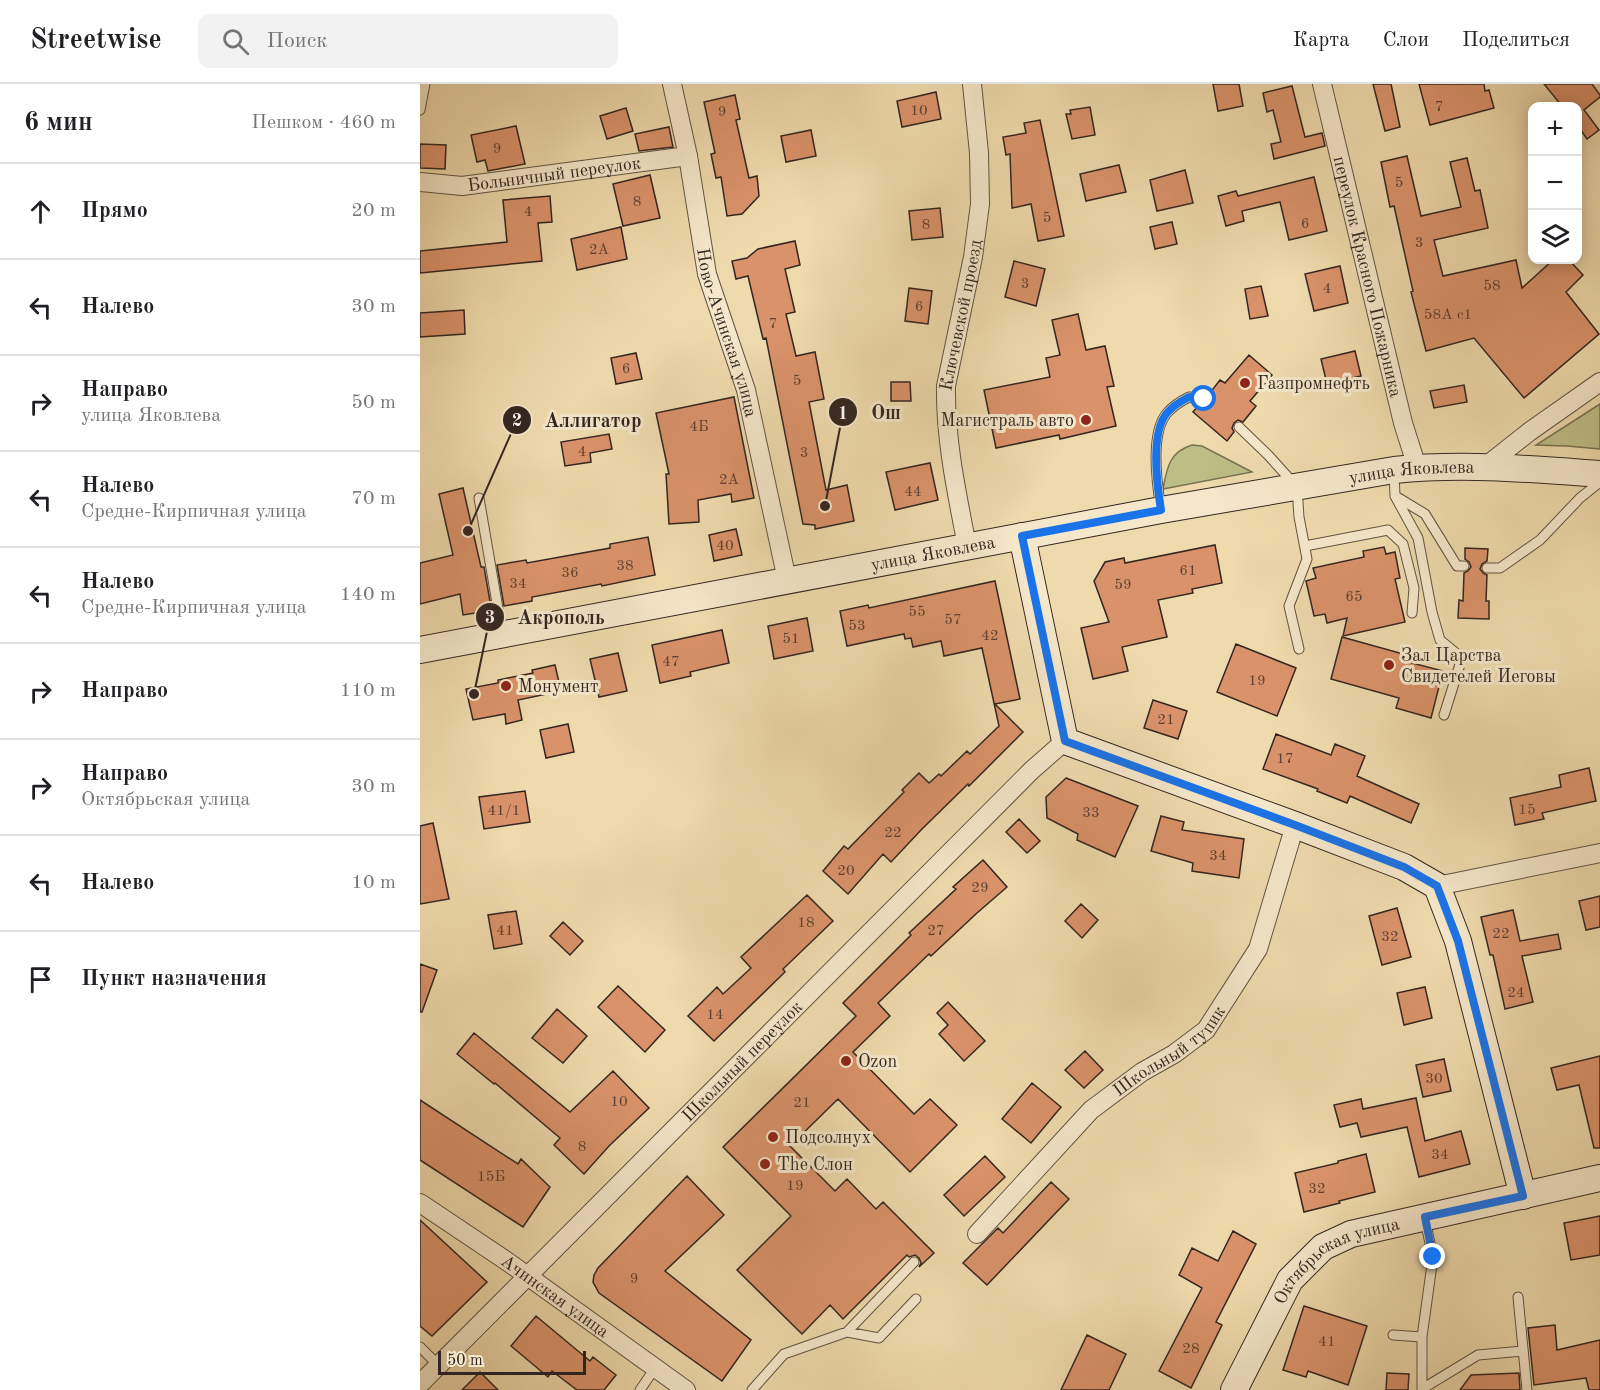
<!DOCTYPE html>
<html lang="ru">
<head>
<meta charset="utf-8">
<style>
	:root { --surface:#fff; --page:#f2f2f2; --text:#202124; --muted:#757577; --line:#e0e0e0 }
	body { margin:0; font-family:"Old Standard TT",serif; background:var(--page); color:var(--text) }
	.controls { position:absolute; right:18px; top:18px; display:grid; overflow:hidden; border-radius:12px; box-shadow:0 3px 15px #0003 }
	.controls button { width:54px; height:54px; display:grid; place-items:center; padding:0; border:0; border-bottom:2px solid var(--line); background:var(--surface); color:var(--text); font:30px sans-serif }
	.scale { position:absolute; left:18px; bottom:15px; width:148px; box-sizing:border-box; padding-left:6px; border:3px solid #332621; border-top:0; font-size:16px; line-height:21px; white-space:nowrap; color:#332621; -webkit-text-stroke:4px #f5e7ca; paint-order:stroke }
	.stop { position:absolute; width:18px; height:18px; margin:-14px; border:4px solid #1a73e8; border-radius:50%; background:#fff }
	.stop.end { background:#1a73e8; border-color:#fff; box-shadow:0 2px 6px #0008 }
	.list { margin:0; padding:0; list-style:none }
	h2 { display:flex; justify-content:space-between; align-items:center; height:78px; margin:0; padding:0 24px; font-size:26px }
	h2 small { font-size:20px; font-weight:400; color:var(--muted) }
	.list li { display:grid; grid-template-columns:39px 1fr auto; gap:18px; align-items:center; box-sizing:border-box; height:96px; padding:0 24px; border-top:2px solid var(--line) }
	.list b { display:block; font-size:22px; white-space:nowrap }
	.list p { margin:0; font-size:20px; white-space:nowrap; color:var(--muted) }
	.list em { font-size:20px; font-style:normal; color:var(--muted) }
	.icon { flex:none; width:33px; height:33px; fill:none; stroke:currentColor; stroke-width:2; stroke-linecap:round; stroke-linejoin:round }
	.map { position:relative; flex:none; width:1180px; height:1306px; overflow:hidden }
	header { display:flex; align-items:center; gap:36px; box-sizing:border-box; height:84px; padding:0 30px; background:var(--surface); border-bottom:2px solid var(--line) }
	header strong { font-size:28px }
	nav { display:flex; gap:33px; margin-inline-start:auto; font-size:21px }
	.search { width:420px; height:54px; background:var(--page); display:flex; align-items:center; gap:15px; box-sizing:border-box; padding:0 21px; border-radius:12px; color:var(--muted); font-size:22px }
	main { display:flex }
	aside { flex:1; background:var(--surface) }
	.map>svg:first-child { display:block }
	.green { fill:#bdbe87; stroke:#787254; stroke-width:1.5 }
	.building { fill:#da926a; stroke:#332621; stroke-width:1.5 }
	.lines { fill:none; stroke-linecap:round; stroke-linejoin:round }
	.lane-casing { stroke:#625344; stroke-width:11 }
	.street-casing { stroke:#625344; stroke-width:20 }
	.secondary-casing { stroke:#332621; stroke-width:28 }
	.lane { stroke:#f5e7ca; stroke-width:9 }
	.street { stroke:#f5e7ca; stroke-width:18 }
	.secondary { stroke:#f5e7ca; stroke-width:26 }
	.route { stroke:#1a73e8; stroke-width:8 }
	.poi-dot { fill:#8f2418; stroke:#f5e7ca; stroke-width:2 }
	.labels { text-anchor:middle; stroke-width:6; stroke-linejoin:round; paint-order:stroke }
	.number-label { font-size:15px; fill:#5d4133 }
	.street-label { font-size:18px; fill:#332621; stroke:#f5e7ca }
	.poi-label { font-size:18px; fill:#332621; stroke:#f5e7ca; text-anchor:start }
	.leader { fill:none; stroke:#332621; stroke-width:2 }
	.callout-dot { fill:#332621; stroke:#f5e7ca; stroke-width:2 }
	.mark-label { font-size:18px; text-anchor:middle; font-weight:bold; fill:#fff }
	.callout-label { font-size:20px; text-anchor:middle; font-weight:bold; fill:#332621; stroke:#f5e7ca; stroke-width:6; stroke-linejoin:round; paint-order:stroke }
</style>
</head>
<body>
<header>
<strong>Streetwise</strong>
<div class="search"><svg class="icon" aria-label="search" viewBox="0 0 24 24"><circle cx="10" cy="10" r="6"/><path d="M15 15l6 6"/></svg>Поиск</div>
<nav><a>Карта</a><a>Слои</a><a>Поделиться</a></nav>
</header>
<main>
<aside>
<h2>6 мин<small>Пешком · 460 m</small></h2>
<ul class="list">
<li><svg class="icon" aria-label="ahead" viewBox="0 0 24 24"><path d="M12 20V5M6 11l6-6 6 6"/></svg><div><b>Прямо</b></div><em>20 m</em></li>
<li><svg class="icon" aria-label="left" viewBox="0 0 24 24"><path d="M17 20v-9H6M10 6l-5 5 5 5"/></svg><div><b>Налево</b></div><em>30 m</em></li>
<li><svg class="icon" aria-label="right" viewBox="0 0 24 24"><path d="M7 20v-9h11M14 6l5 5-5 5"/></svg><div><b>Направо</b><p>улица Яковлева</p></div><em>50 m</em></li>
<li><svg class="icon" aria-label="left" viewBox="0 0 24 24"><path d="M17 20v-9H6M10 6l-5 5 5 5"/></svg><div><b>Налево</b><p>Средне-Кирпичная улица</p></div><em>70 m</em></li>
<li><svg class="icon" aria-label="left" viewBox="0 0 24 24"><path d="M17 20v-9H6M10 6l-5 5 5 5"/></svg><div><b>Налево</b><p>Средне-Кирпичная улица</p></div><em>140 m</em></li>
<li><svg class="icon" aria-label="right" viewBox="0 0 24 24"><path d="M7 20v-9h11M14 6l5 5-5 5"/></svg><div><b>Направо</b></div><em>110 m</em></li>
<li><svg class="icon" aria-label="right" viewBox="0 0 24 24"><path d="M7 20v-9h11M14 6l5 5-5 5"/></svg><div><b>Направо</b><p>Октябрьская улица</p></div><em>30 m</em></li>
<li><svg class="icon" aria-label="left" viewBox="0 0 24 24"><path d="M17 20v-9H6M10 6l-5 5 5 5"/></svg><div><b>Налево</b></div><em>10 m</em></li>
<li><svg class="icon" aria-label="arrive" viewBox="0 0 24 24"><path d="M6 21V4h12l-3 4 3 4H6"/></svg><div><b>Пункт назначения</b></div></li>
</ul>
</aside>
<div class="map">
<svg width="1180" height="1306" viewBox="0 0 1180 1306">
	<rect width="100%" height="100%" fill="#efdaad"/>
	<filter id="stains"><feTurbulence type="fractalNoise" baseFrequency=".00333" numOctaves="4"/><feColorMatrix values="0 0 0 0 .2 0 0 0 0 .09 0 0 0 0 .02 0 0 0 .5 -.17"/></filter>
	<radialGradient id="worn" r=".72"><stop offset=".6" stop-color="#630" stop-opacity="0"/><stop offset="1" stop-color="#630" stop-opacity=".3"/></radialGradient>
	<path class="green" d="M1180,320V365L1147,362L1116,361Z
		M772,361L782,362L832,388L743,405C747,384 749,368 772,361Z"/>
	<path class="building" d="M793,0H819L823,22L798,27Z
		M953,0H971L980,43L965,47Z
		M999,0H1064L1065,7L1069,6L1074,24L1010,41Z
		M1124,0H1172L1180,11V13L1164,26L1179,46L1167,55L1158,42V22H1142Z
		M872,2L885,53L902,49L905,62L854,75L851,60L861,58L853,26L847,28L843,9Z
		M516,8L521,35L482,43L477,17Z
		M315,11L320,35L316,36L329,94L337,92L339,112L322,130L307,132L301,93L296,94L291,70L295,69L284,18Z
		M670,23L675,51L652,55L646,30H651L650,26Z
		M206,24L213,47L187,55L180,32Z
		M620,36L644,152L618,157L611,120L592,124L590,70L586,71L583,53L606,49L604,39Z
		M96,42L105,80L68,87L65,76L57,78L51,51Z
		M249,43L253,63L219,67L215,50Z
		M391,46L396,72L366,78L361,52Z
		M0,60L26,61L25,85L0,84Z
		M987,72L1001,132L1041,123L1030,78L1047,74L1055,107L1060,106L1068,144L1014,156L1023,192L1096,176L1102,204L1133,176H1149L1163,191L1146,208L1179,250L1104,314L1054,254L1006,267L991,208L993,207L974,122L970,123L961,78Z
		M699,81L706,108L666,117L660,90Z
		M765,86L773,119L737,127L730,96Z
		M230,91L240,134L203,142L193,100Z
		M894,93L907,147L869,156L860,118L822,127L824,137L806,142L798,112L816,107L818,112Z
		M130,112L132,138L118,139L122,177L0,189V167L87,158L83,116Z
		M520,124L523,153L492,156L489,127Z
		M752,138L757,160L735,165L730,143Z
		M201,143L207,175L157,186L151,155Z
		M375,157L380,181L365,185L375,228L366,230L376,272L395,268L404,315L389,318L406,406L427,401L434,437L395,445V441L383,440L346,254L343,255L328,192L316,195L312,177L327,174L338,165Z
		M594,177L625,185L616,222L585,213Z
		M920,182L928,219L894,227L885,190Z
		M841,202L848,232L830,235L825,205Z
		M489,204L512,207L508,240L485,237Z
		M44,226L45,250L0,253V229Z
		M658,230L666,266L685,262L694,302L687,303L696,342L640,355L639,351L576,364L564,306L630,293L626,274L640,271L632,236Z
		M935,267L941,292L907,300L901,275Z
		M216,269L222,295L196,300L191,274Z
		M829,271L852,291L830,317L836,322L823,338L818,336L814,339L812,344L814,348L807,357L773,328L779,321H786L789,320L791,315L789,310L800,296L805,299Z
		M471,298H490L491,317H471Z
		M1044,301L1047,318L1014,324L1010,307Z
		M314,313L334,414L312,418L311,410L278,416L279,438L249,440L246,390H249L236,329Z
		M189,350L192,365L170,369L171,378L145,382L141,358Z
		M510,379L518,416L475,426L466,388Z
		M43,404L61,483H64L71,523L68,524V527L43,531L40,510L0,520V479L33,471L19,410Z
		M316,445L322,471L294,477L289,451Z
		M228,453L235,491L182,502L181,500L112,513V517L84,522L77,481L106,476L107,479L190,464V460Z
		M795,461L802,499L772,505L773,509L738,516L747,553L702,563L708,587L673,595L661,544L689,538L674,497L685,478L704,474L705,479Z
		M964,463L966,470L975,468L980,494L975,495L985,538L923,552L927,534L907,539L905,530L894,532L886,497L896,494L893,484L944,473L943,467Z
		M1045,464L1068,465L1067,477L1062,480L1060,485L1063,489L1067,491L1066,517H1069V535L1038,534L1039,516L1043,517L1044,489L1048,487L1051,483L1049,478L1045,475Z
		M575,497L600,615L575,620L603,648L549,702L548,700L502,745L471,778L463,770L428,810L403,787L424,762L428,765L484,708L482,706L499,689L509,699L519,690L521,692L547,667L550,670L579,642L562,564L524,572L521,557L493,563L491,554L485,555L484,550L427,562L420,527L448,521L449,524Z
		M387,534L393,567L354,575L348,542Z
		M302,546L309,579L270,588L271,592L240,599L232,561Z
		M922,553L994,573L992,579L1023,587L1011,634L976,624L979,614L911,595Z
		M816,560L876,584L857,632L797,608Z
		M198,569L207,607L179,613L170,575Z
		M135,581L141,607L98,616L102,636L86,640L85,630L53,636L46,605L78,599V596L113,589L112,586Z
		M733,616L767,627L758,655L724,644Z
		M148,640L154,668L126,674L120,646Z
		M856,650L911,671L915,660L945,672L937,692L999,720L991,739L930,712L927,719L897,707L898,705L843,685Z
		M1169,684L1176,717L1122,729L1124,735L1095,741L1090,714L1141,703L1139,691Z
		M646,694L718,722L695,773L657,756L658,750L627,734L626,713Z
		M105,707L110,738L64,745L59,713Z
		M741,732L764,738L762,746L824,755L819,794L772,787L773,779L731,767Z
		M599,735L620,757L607,769L586,748Z
		M13,739L29,815L0,820V742Z
		M563,776L587,803L557,829L511,872L509,870L458,919L470,932L433,968L494,1030L510,1015L537,1041L490,1088L418,1015L370,1062L415,1107L427,1095L456,1125L463,1118L514,1169L499,1183L501,1179L499,1174L495,1171L489,1173L487,1171L423,1235L410,1221L382,1250L317,1186L371,1132L303,1063L436,932L423,919L491,851L489,849L536,805L533,803Z
		M387,811L413,837L363,885L365,888L294,957L268,932L297,903L303,910L331,884L321,873Z
		M1180,812V843L1166,846L1159,817Z
		M661,820L678,836L662,854L645,837Z
		M977,824L991,873L962,881L949,832Z
		M1093,826L1100,857L1138,850L1141,865L1102,872L1113,918L1085,925L1073,871H1070L1061,833Z
		M96,827L102,860L74,865L68,831Z
		M143,838L163,857L150,871L130,852Z
		M0,880L17,886L2,928H0Z
		M198,902L245,946L225,968L178,923Z
		M1005,903L1012,934L984,941L977,909Z
		M528,918L565,957L544,977L519,950L528,941L517,929Z
		M137,925L167,952L143,979L112,954Z
		M54,949L150,1028L193,987L229,1024L189,1062L164,1090L134,1061L140,1054L75,999L74,1000L37,970Z
		M665,967L683,986L664,1004L645,986Z
		M1180,972V1064H1174L1159,1001L1137,1006L1131,984Z
		M1024,975L1031,1007L1003,1013L996,981Z
		M612,999L641,1023L611,1059L582,1035Z
		M996,1014L1005,1057L1041,1047L1050,1080L999,1093L987,1043L941,1053L937,1039L920,1043L914,1021L941,1015L943,1025Z
		M0,1016L98,1080L101,1075L130,1103L103,1143L0,1076Z
		M946,1070L955,1108L919,1117L920,1119L884,1128L875,1089L918,1079V1077Z
		M565,1072L585,1093L544,1132L524,1111Z
		M267,1092L304,1131L245,1187L331,1256L302,1297L179,1209L173,1198L174,1191L178,1184Z
		M631,1098L649,1115L567,1201L543,1179L578,1144L583,1149Z
		M1180,1132V1171L1151,1176L1144,1139Z
		M0,1136L67,1198L12,1252L0,1242Z
		M813,1147L836,1160L796,1238L802,1241L771,1304L739,1287L782,1204L759,1191L772,1164L798,1177Z
		M884,1222L947,1242L928,1301L888,1287L886,1293L863,1286Z
		M116,1232L170,1277L173,1273L196,1291L184,1306H157L132,1287L128,1293L91,1262Z
		M1135,1241L1137,1266L1180,1256V1306H1169L1166,1294L1114,1301L1108,1244Z
		M667,1251L706,1270L689,1306H641Z
		M60,1288L78,1306H42Z
		M967,1289L989,1290L988,1306H966Z
		M1099,1289L1100,1306H1040L1051,1291Z"/>
	<g class="lines">
		<defs>
			<path id="lane" d="M0,26L5,0
				M819,343L848,371L877,403L879,433L887,475L869,522L879,565
				M974,388L975,412L998,454L1012,528L1020,556L1042,574L1024,631
				M977,413L1005,430L1037,482H1044
				M59,414L82,548
				M741,425C737,401 730,349 747,329C753,322 761,317 769,313L784,315
				M885,462L968,446L983,460L994,504L992,529
				M1067,484H1080L1120,456L1160,414L1180,398
				M1098,1213L1107,1306
				M427,1248L494,1178
				M973,1251L1002,1253
				M0,1263L19,1282
				M1002,1305L1058,1271L1103,1267
				M220,1306L235,1284
				M332,1306L364,1270L427,1248L459,1254L496,1215
				M1002,1306V1253L1013,1173L1005,1136"/>
			<g id="street">
				<path id="s1" d="M252,0L268,72L287,190L326,306L367,496"/>
				<path id="s2" d="M902,0L983,339L997,383"/>
				<path id="s3" d="M0,98L42,102L268,72"/>
				<path d="M1066,382L1109,348L1180,298"/>
				<path id="s4" d="M547,462C537,410 525,355 526,302L553,173L560,120L559,69L552,0"/>
				<path d="M1017,802L1180,769"/>
				<path id="s5" d="M0,1119L88,1178L266,1306"/>
				<path id="s6" d="M557,1150L671,1026L722,988L754,970L786,946L838,865L875,741"/>
				<path id="s7" d="M0,1300L612,686L645,657"/>
			</g>
			<g id="secondary">
				<path d="M602,452L645,657L875,741L984,783L1017,802L1038,857L1103,1112"/>
				<path id="s8" d="M0,566L741,426L974,386C1043,379 1111,385 1180,390"/>
				<path id="s9" d="M814,1306L870,1196L903,1163L931,1150L1180,1094"/>
			</g>
		</defs>
		<use href="#lane" class="lane-casing"/>
		<use href="#street" class="street-casing"/>
		<use href="#secondary" class="secondary-casing"/>
		<use href="#lane" class="lane"/>
		<use href="#street" class="street"/>
		<use href="#secondary" class="secondary"/>
	</g>
	<g class="lines">
		<path class="route" d="M784,315L769,313C761,317 753,322 747,329C730,349 737,401 741,426L602,452L645,657L875,741L984,783L1017,802L1038,857L1103,1112L1005,1133L1013,1173"/>
	</g>
	<g class="poi-dot">
		<circle cx="825" cy="299" r="6"/>
		<circle cx="666" cy="336" r="6"/>
		<circle cx="969" cy="581" r="6"/>
		<circle cx="86" cy="602" r="6"/>
		<circle cx="426" cy="977" r="6"/>
		<circle cx="353" cy="1053" r="6"/>
		<circle cx="345" cy="1080" r="6"/>
	</g>
	<g class="labels">
		<g class="number-label">
			<text x="1019" y="27">7</text>
			<text x="499" y="31">10</text>
			<text x="302" y="32">9</text>
			<text x="77" y="69">9</text>
			<text x="979" y="103">5</text>
			<text x="217" y="122">8</text>
			<text x="108" y="132">4</text>
			<text x="627" y="138">5</text>
			<text x="885" y="144">6</text>
			<text x="506" y="145">8</text>
			<text x="999" y="163">3</text>
			<text x="179" y="170">2А</text>
			<text x="605" y="204">3</text>
			<text x="1072" y="206">58</text>
			<text x="907" y="209">4</text>
			<text x="499" y="227">6</text>
			<text x="1028" y="235">58А с1</text>
			<text x="353" y="244">7</text>
			<text x="206" y="289">6</text>
			<text x="377" y="301">5</text>
			<text x="279" y="347">4Б</text>
			<text x="162" y="372">4</text>
			<text x="384" y="373">3</text>
			<text x="309" y="400">2А</text>
			<text x="493" y="412">44</text>
			<text x="305" y="466">40</text>
			<text x="205" y="486">38</text>
			<text x="768" y="491">61</text>
			<text x="150" y="493">36</text>
			<text x="98" y="504">34</text>
			<text x="703" y="505">59</text>
			<text x="934" y="517">65</text>
			<text x="497" y="532">55</text>
			<text x="533" y="540">57</text>
			<text x="437" y="546">53</text>
			<text x="570" y="556">42</text>
			<text x="371" y="559">51</text>
			<text x="251" y="582">47</text>
			<text x="837" y="601">19</text>
			<text x="746" y="640">21</text>
			<text x="865" y="679">17</text>
			<text x="1107" y="730">15</text>
			<text x="84" y="731">41/1</text>
			<text x="671" y="733">33</text>
			<text x="473" y="753">22</text>
			<text x="798" y="776">34</text>
			<text x="426" y="791">20</text>
			<text x="560" y="808">29</text>
			<text x="386" y="843">18</text>
			<text x="85" y="851">41</text>
			<text x="516" y="851">27</text>
			<text x="1081" y="854">22</text>
			<text x="970" y="857">32</text>
			<text x="1096" y="913">24</text>
			<text x="295" y="935">14</text>
			<text x="1014" y="999">30</text>
			<text x="199" y="1022">10</text>
			<text x="382" y="1023">21</text>
			<text x="162" y="1067">8</text>
			<text x="1020" y="1075">34</text>
			<text x="71" y="1097">15Б</text>
			<text x="375" y="1106">19</text>
			<text x="897" y="1109">32</text>
			<text x="214" y="1199">9</text>
			<text x="907" y="1262">41</text>
			<text x="771" y="1269">28</text>
		</g>
		<g class="street-label">
			<text dy="6" stroke="none"><textPath href="#s3" startOffset="135">Больничный переулок</textPath></text>
			<text dy="6" stroke="none"><textPath href="#s2" startOffset="198">переулок Красного Пожарника</textPath></text>
			<text dy="6" stroke="none"><textPath href="#s4" startOffset="234">Ключевской проезд</textPath></text>
			<text dy="6" stroke="none"><textPath href="#s1" startOffset="255">Ново-Ачинская улица</textPath></text>
			<text dy="6" stroke="none"><textPath href="#s8" startOffset="1008">улица Яковлева</textPath></text>
			<text dy="6" stroke="none"><textPath href="#s8" startOffset="522">улица Яковлева</textPath></text>
			<text dy="6" stroke="none"><textPath href="#s6" startOffset="267">Школьный тупик</textPath></text>
			<text dy="6" stroke="none"><textPath href="#s7" startOffset="456">Школьный переулок</textPath></text>
			<text dy="6" stroke="none"><textPath href="#s9" startOffset="174">Октябрьская улица</textPath></text>
			<text dy="6" stroke="none"><textPath href="#s5" startOffset="164">Ачинская улица</textPath></text>
		</g>
		<g class="poi-label">
			<text x="837" y="305">Газпромнефть</text>
			<text x="654" y="342" text-anchor="end">Магистраль авто</text>
			<text x="981" y="577">Зал Царства<tspan x="981" dy="21">Свидетелей Иеговы</tspan></text>
			<text x="98" y="608">Монумент</text>
			<text x="438" y="983">Ozon</text>
			<text x="365" y="1059">Подсолнух</text>
			<text x="357" y="1086">The Слон</text>
		</g>
	</g>
	<path class="leader" d="M405 422L423 328M48 447L97 336M54 610L70 533"/>
	<g class="callout-dot">
		<circle cx="405" cy="422" r="6"/>
		<circle cx="48" cy="447" r="6"/>
		<circle cx="54" cy="610" r="6"/>
		<circle cx="423" cy="328" r="15"/>
		<circle cx="97" cy="336" r="15"/>
		<circle cx="70" cy="533" r="15"/>
	</g>
	<g class="mark-label">
		<text x="423" y="335">1</text>
		<text x="97" y="342">2</text>
		<text x="70" y="539">3</text>
	</g>
	<g class="callout-label">
		<text x="466" y="335">Ош</text>
		<text x="173" y="343">Аллигатор</text>
		<text x="141" y="540">Акрополь</text>
	</g>
	<rect width="100%" height="100%" filter="url(#stains)"/>
	<rect width="100%" height="100%" fill="url(#worn)"/>
</svg>
<div class="controls">
<button>+</button>
<button>−</button>
<button><svg class="icon" aria-label="layers" viewBox="0 0 24 24"><path d="M12 4l9 5-9 5-9-5zM3 14l9 5 9-5"/></svg></button>
</div>
<div class="scale">50 m</div>
<div class="stop" style="left:784px;top:315px"></div>
<div class="stop end" style="left:1013px;top:1173px"></div>
</div>
</main>
</body>
</html>
